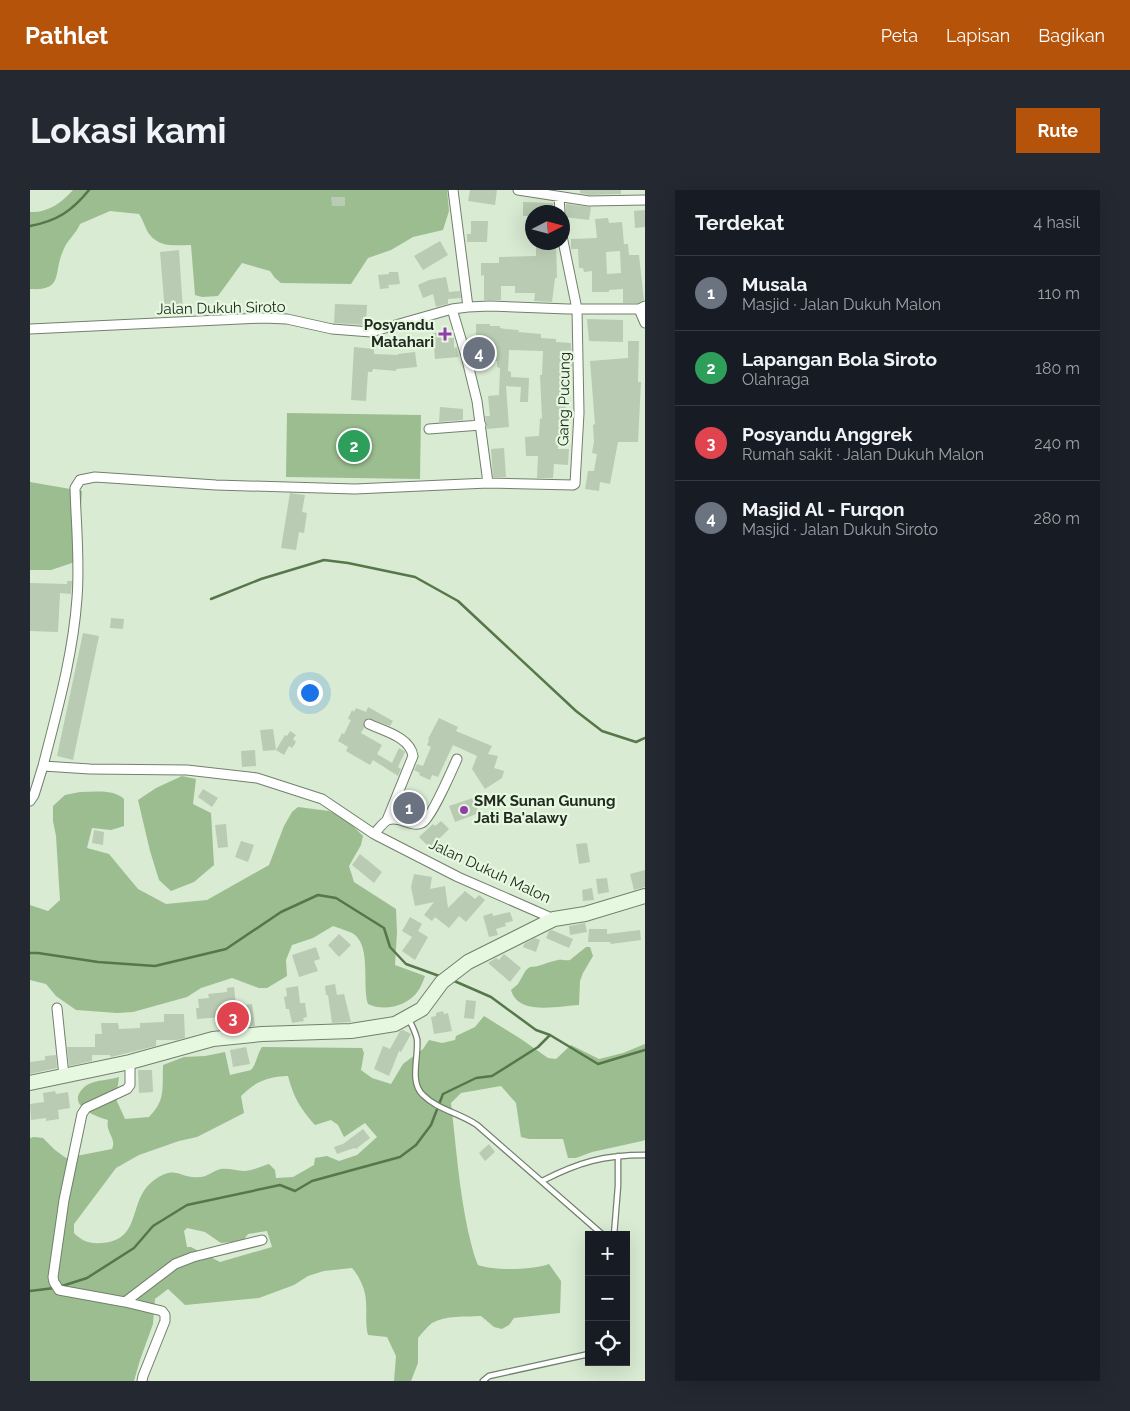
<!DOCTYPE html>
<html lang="id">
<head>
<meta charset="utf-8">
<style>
	:root { --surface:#171b24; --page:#242831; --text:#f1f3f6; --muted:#9ea1a6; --line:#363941; --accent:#b45309 }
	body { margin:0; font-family:Raleway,sans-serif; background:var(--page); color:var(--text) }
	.controls { position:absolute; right:15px; bottom:15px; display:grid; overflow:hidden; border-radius:0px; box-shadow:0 5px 20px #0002 }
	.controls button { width:45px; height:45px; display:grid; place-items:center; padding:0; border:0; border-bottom:1px solid var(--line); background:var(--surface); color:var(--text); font:25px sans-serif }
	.compass { position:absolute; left:495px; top:15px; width:45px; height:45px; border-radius:50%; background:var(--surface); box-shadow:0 5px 20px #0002; rotate:84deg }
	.you { position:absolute; left:279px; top:502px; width:18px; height:18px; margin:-12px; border:4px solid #fff; border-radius:50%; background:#1a73e8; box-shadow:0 0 0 8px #1a73e833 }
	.badge { display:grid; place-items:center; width:32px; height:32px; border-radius:50%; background:var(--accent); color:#fff; font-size:16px; font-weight:700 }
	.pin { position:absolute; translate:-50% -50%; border:2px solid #fff; box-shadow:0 1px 5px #0006 }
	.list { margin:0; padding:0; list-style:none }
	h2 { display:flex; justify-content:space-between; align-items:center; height:65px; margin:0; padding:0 20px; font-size:21px }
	h2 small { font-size:16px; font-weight:400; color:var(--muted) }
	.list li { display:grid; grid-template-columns:32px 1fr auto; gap:15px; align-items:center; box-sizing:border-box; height:75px; padding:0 20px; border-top:1px solid var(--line) }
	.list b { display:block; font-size:19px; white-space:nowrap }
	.list p { margin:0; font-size:16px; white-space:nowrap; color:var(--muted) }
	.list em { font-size:16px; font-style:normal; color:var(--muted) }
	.icon { flex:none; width:28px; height:28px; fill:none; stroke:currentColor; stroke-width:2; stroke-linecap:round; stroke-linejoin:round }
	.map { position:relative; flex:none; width:615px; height:1191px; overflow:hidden; border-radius:0px }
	header { display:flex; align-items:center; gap:30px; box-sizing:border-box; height:70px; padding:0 25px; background:var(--accent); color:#fff }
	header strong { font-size:24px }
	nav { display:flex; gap:28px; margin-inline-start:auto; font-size:18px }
	.intro { display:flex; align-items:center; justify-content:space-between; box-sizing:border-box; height:120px; padding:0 30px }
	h1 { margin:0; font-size:35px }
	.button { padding:12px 22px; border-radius:0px; background:var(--accent); color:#fff; font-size:18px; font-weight:700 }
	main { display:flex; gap:30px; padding:0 30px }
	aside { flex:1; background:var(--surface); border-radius:0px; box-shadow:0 5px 20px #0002 }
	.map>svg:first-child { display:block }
	.green { fill:#9bbd90; fill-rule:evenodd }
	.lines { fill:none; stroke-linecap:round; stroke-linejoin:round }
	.stream { stroke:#557749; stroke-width:2.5 }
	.building { fill:#b9cbb3; fill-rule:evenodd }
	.lane-casing { stroke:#71816b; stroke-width:7 }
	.street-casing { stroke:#71816b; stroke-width:11 }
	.secondary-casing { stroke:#71816b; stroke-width:16 }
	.lane { stroke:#fff; stroke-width:4.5 }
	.street { stroke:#fff; stroke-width:9 }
	.secondary { stroke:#e7f8e1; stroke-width:14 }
	.poi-dot { fill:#923daa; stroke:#e6f9e0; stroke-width:2 }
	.labels { text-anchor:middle; stroke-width:4.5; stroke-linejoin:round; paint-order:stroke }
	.street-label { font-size:15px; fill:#222920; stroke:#e6f9e0 }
	.poi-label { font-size:15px; font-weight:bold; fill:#222920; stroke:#e6f9e0; text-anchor:end }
</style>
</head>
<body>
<header>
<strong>Pathlet</strong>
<nav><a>Peta</a><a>Lapisan</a><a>Bagikan</a></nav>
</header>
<div class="intro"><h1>Lokasi kami</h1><a class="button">Rute</a></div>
<main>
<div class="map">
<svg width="615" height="1191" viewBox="0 0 615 1191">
	<rect width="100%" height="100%" fill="#d9ebd3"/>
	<path class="green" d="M43,0H417L419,21L413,40L383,47L361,60L338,68L321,94L251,93L245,88L240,81L212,73L188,106L172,107L165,105L161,55C147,55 130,58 120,45C115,39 114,31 109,24L80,21L50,34C46,44 37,50 33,61C23,83 34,101 0,99V22C18,23 31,13 43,0Z
		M257,223L391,225L390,289L256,287Z
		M0,292L52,301L49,345L45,372L21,380H0Z
		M152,586L166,589L163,614L181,623L184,675L164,692L141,701L129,690L120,661L108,610L126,598Z
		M50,602C65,602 83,599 94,609V636L81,640L62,638L57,658L79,664L108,699L136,714L177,710L239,675L254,636L262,622L268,617L299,621L315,628L333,646L331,655L319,676L324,692L366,719L367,742L365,775L395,786C393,791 391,797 388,801C378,816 354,822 338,814C332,796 341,758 325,745C320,741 310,739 303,736L283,748L262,755L256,770L257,786L237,798H229L202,788L171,798L157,807L103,822L87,823L46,820L26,806L16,794L0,790V715L18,721L30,710L26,646L23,631V616L35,605Z
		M556,757H560L563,766L553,783L550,791L549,815C529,816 488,826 481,800L488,794L496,780L500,777C510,777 517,772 528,770C532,769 535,771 540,770Z
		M454,826L491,849L518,868L526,869L541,855L569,869L593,863L615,854V950L612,951L562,962L546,968H538L533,949H499L491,947L486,913L471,896L431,903L421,913C426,956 429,999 438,1041C441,1052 443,1064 448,1075C465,1081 502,1080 519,1074L531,1091L530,1123L484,1128L479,1135L472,1139L464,1137L451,1126C435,1127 416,1125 402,1133C397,1137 392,1143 388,1148V1173L381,1191H364L366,1166L357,1147L338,1145C335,1134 337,1124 336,1112C336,1101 330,1087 322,1078L294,1081L278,1086L264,1095L229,1108L155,1115L138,1099L125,1109L123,1134L110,1170L104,1191H0V948L4,947L13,948L25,960L36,968L82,959C87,948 75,942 78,930C67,927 40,917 50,902C52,899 56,895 59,894C66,890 80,890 89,887L86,909L95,929L119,927C136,910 132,898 133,875L154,867L175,866L195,862L200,885L221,880C227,873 227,864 232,857L332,858L334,863L331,880L342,888L361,894L373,874L393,859L399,850L412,853L425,850L426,846L445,837ZM258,886C264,908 270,918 285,935L301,930L308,935L314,947L335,933L347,947L327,965L309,971L297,966L285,968L284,975L263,987L246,988L245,980L239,974C232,976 222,981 214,981C206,981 199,978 191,979C184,980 177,987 170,987C150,990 147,973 123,991C97,1011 113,1051 71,1053C59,1054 52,1051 44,1043V1034L86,978L109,965L149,951L167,947L214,923L211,906C226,891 237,887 258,886ZM157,1038L175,1042L191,1053L213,1051L218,1044L237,1041L242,1057L190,1072L161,1057H157L154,1041Z"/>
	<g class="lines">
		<path class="stream" d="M0,36C27,31 42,21 59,0
			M181,409L231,389L294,370L318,373L385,387L428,411L546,521L572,541L606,552L615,548
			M0,763H8L68,772L125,776L196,759L251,722L288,705L306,708L354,738L360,757L376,774L412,787
			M422,790L461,807L506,840L520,845L568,874L615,860
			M29,1097L57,1088L104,1058L123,1036L157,1015L250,995L265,1001L282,991L370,967L386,955L401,935L413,904L446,888L462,886L508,857L520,845
			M0,1101L24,1098"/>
	</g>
	<path class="building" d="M440,0H467L465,15L438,11Z
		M550,0H591V4L559,5L550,3Z
		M301,7H315V16H302Z
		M493,12L523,13L524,22H501V26H493Z
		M536,14L561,17L559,30L534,27L536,22Z
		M615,20V37L605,38L604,21Z
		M578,28L579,33L592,32L594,54H598L599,65H609L614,110L608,113H593V99L579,100V102H562V81L554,82L553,78H549L548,59H541V49L567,48L565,29ZM590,61L591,83L577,84L576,62Z
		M441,31H458L457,52H437V44H441Z
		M410,51L418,65L393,80L384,66Z
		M506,52H526L527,88H525L522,112L504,111L505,103H485V96H471V110H454V85L451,86V73H469V67L506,66Z
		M149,60L153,121L135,122L130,62Z
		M359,82H368L370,94L358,95L359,98L350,99L348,85L359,84Z
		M416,87L419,102L430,101L431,108L418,109V114L406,117L403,104L393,108L388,95L399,90Z
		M305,114L337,115L336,135L304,133Z
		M557,129L593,130V152L559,151Z
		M446,134H460V136H470V138L475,139L489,140L488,142L511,144V148L526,149V152L541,153L542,176H535L534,196L536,220L530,221L528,259H539L538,275L524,274L523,288H507L508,266H496L495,247L509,246L510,228L512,229L510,185H512L513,161L479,160L478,181L481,182V187L499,188L498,212H490L491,197L476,196L479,237L457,239L455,226H460L458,206L469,205L470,178L467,177V171L443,170L442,155H446Z
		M417,142L418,148H424V158L427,157L429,167L405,169L403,143Z
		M598,151H609L608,192H611L608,252H588L580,294L570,292L569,301L555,299L558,281H564L567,264L562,263L564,252L563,235L565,234L560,171L598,168Z
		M324,157L344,159V164L368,165V164L385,162L387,177L366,179V181L343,179L342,182H338L336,211L321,210Z
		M410,217L433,219V230L409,232Z
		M474,258L476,287H463L461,259Z
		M260,303L275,305L272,322L277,323L274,343L269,342L266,360L251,358Z
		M37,391H42L41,404L30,403L28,442L0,441V393L37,394Z
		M81,428L94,429L93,439L80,438Z
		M53,443L69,446L43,570L27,566Z
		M338,517L363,531L360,536L338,528L334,531V538L331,543L352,555L347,564L362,573L369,558L374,561L375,562L368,577L371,579L368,586L343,570L340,575L316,561L318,557L308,551L312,543L314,544L321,530L318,529L322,520L324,522L326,518L336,522Z
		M409,528L428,537L426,541L462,556L458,564L468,566L464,578L474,581L472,588L455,599L442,579L447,566L423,555L408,587L402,585L400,590L389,585L390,583L384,580L387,574L393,576L401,557L397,555L399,550L398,549Z
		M243,539L246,560L233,561L230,540Z
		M260,541L266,545L263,549L266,552L262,558L259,556L254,565L246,560L255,545L257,546Z
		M225,560L226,576L212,577L211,561Z
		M173,599L188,608L182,617L168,607Z
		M377,607L389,613L382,627L369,622Z
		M443,608L449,623L425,632L419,616Z
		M411,631L419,639L400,658L389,647L403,634L405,636Z
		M196,634L198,657L188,658L185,635Z
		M64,640L74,642L73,655L62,653Z
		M211,651L224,655L218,672L205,667Z
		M557,653L560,672L549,674L546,654Z
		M330,664L352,682L344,693L322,675Z
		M615,680V697L604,700L600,684Z
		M384,684L402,687L400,699L415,696L418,718L435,701L445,709L449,705L455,710L436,732L429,726L419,738L405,727L402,731L394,725L404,712L385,716L381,697Z
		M577,688L579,702L568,704L566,689Z
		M562,698L564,710L553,711L552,700Z
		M480,722L483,731L475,733L476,736L466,739L468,745L459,747L453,726L462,723L463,726Z
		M380,727L392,734L388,741L398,747L385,770L372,761L382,747L372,741Z
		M555,733L557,742L540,745L539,736Z
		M559,739H577V744L610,740L611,750L581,754L580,752H558Z
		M522,740L543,749L539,758L516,748L519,741Z
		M309,744L321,755L309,767L298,755Z
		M505,748L510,750L506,762L493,757L494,754Z
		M286,757L290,769L284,771L288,781L269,787L262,765Z
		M474,764L491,778L480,792L458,773L466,768L469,770Z
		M305,794L307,805L314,804L321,832L302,833L298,805H296L295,796Z
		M268,796L270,813H275L277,827L273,828L274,831L262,833L259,819H256L254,807L257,806L256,798Z
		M204,797L206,816L222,814L225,836L193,839L192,827L167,829L166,818H169L168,809L179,808L178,804L197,802V798Z
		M436,810L446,811L444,829L434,828Z
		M413,821L414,824L418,823L422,841L404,844L401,827L406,826V823Z
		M134,824H154L155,848L147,850H126V856L81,867L80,865H62V871L39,876L37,857H65V844H72L71,833H88L89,839L110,838V833L134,832Z
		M373,840L381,844L371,862L369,861L359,886L344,879L353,856L360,859L370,841Z
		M216,857L220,874L203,877L200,860Z
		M26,865L27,878L0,884V872L15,870V866Z
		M108,880H122L123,902L109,903Z
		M25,901L26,904L38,902L40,918L28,920L29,929L16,931V928L1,930L0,914L14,912L13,903Z
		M333,939L340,948L326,959L324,958L307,964L304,957L313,954Z
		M459,954L465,962L455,971L449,963Z"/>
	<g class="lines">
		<defs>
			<path id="lane" d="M378,828C382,835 385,841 387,849C389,867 379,892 393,905C408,920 430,923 447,935L573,1045
				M512,991C549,972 574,965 615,965
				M584,1045L588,996V966
				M453,1191L459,1186L559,1164"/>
			<path id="street" d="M423,0L438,117
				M488,0L559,11L615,10
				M529,7L530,22
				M422,119L436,166L447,211L458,293
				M609,119L615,133
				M0,139L233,128L257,129L302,139L341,142L422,119L438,117L460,116L538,119H609L615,116
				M399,239L451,235
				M339,534C354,541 380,547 383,566L357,630
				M13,576C27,521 43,466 47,408C50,372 46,334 45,298L50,290L65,287L186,295L325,299L458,293L543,295L545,294L549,223L547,119L532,46
				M0,611L4,605L13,576L60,579L157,580L227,588L292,609L344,644L428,687L524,729
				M344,644C348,640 353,632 358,630C369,625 381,638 392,633C401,629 422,580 427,569
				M27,818L34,886
				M100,872V895L97,899L56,918L52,924L34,1010L23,1087L24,1092L29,1100L95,1112L132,1121L135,1125V1131L113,1186L112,1191
				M95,1112L145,1074L163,1067L232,1050"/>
			<path id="secondary" d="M0,893L100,872L183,849L232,844L321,841L365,834L392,819L412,792L438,772L524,729L555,724L615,706"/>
		</defs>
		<use href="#lane" class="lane-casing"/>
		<use href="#street" class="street-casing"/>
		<use href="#secondary" class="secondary-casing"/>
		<use href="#lane" class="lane"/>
		<use href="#street" class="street"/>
		<use href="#secondary" class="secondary"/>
	</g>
	<g class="poi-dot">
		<path d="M412.5 136.5h5v5h5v5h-5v5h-5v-5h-5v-5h5z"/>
		<circle cx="434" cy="620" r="5"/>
	</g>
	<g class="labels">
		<g class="street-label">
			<text transform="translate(191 118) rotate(-1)" y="5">Jalan Dukuh Siroto</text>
			<text transform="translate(534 209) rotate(-89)" y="5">Gang Pucung</text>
			<text transform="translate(460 681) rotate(25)" y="5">Jalan Dukuh Malon</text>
		</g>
		<g class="poi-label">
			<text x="404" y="140">Posyandu<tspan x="404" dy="17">Matahari</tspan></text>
			<text x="444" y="616" text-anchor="start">SMK Sunan Gunung<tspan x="444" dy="17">Jati Ba'alawy</tspan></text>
		</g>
	</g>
</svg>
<div class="controls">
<button>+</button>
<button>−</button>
<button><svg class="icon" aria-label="locate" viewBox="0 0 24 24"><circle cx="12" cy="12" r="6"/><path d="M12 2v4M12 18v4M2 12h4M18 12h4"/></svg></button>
</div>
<svg class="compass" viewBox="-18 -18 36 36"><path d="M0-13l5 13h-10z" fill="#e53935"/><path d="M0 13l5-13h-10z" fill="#9ea1a6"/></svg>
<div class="you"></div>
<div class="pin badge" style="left:379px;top:618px;background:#6b7280">1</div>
<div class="pin badge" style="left:324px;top:256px;background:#2e9e5b">2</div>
<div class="pin badge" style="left:203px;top:828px;background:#e0444e">3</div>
<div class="pin badge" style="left:449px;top:163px;background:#6b7280">4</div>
</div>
<aside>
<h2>Terdekat<small>4 hasil</small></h2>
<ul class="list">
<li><span class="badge" style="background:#6b7280">1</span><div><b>Musala</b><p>Masjid · Jalan Dukuh Malon</p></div><em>110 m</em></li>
<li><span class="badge" style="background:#2e9e5b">2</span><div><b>Lapangan Bola Siroto</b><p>Olahraga</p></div><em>180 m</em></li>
<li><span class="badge" style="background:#e0444e">3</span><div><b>Posyandu Anggrek</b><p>Rumah sakit · Jalan Dukuh Malon</p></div><em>240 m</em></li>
<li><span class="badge" style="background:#6b7280">4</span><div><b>Masjid Al - Furqon</b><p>Masjid · Jalan Dukuh Siroto</p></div><em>280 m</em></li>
</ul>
</aside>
</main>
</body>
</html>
